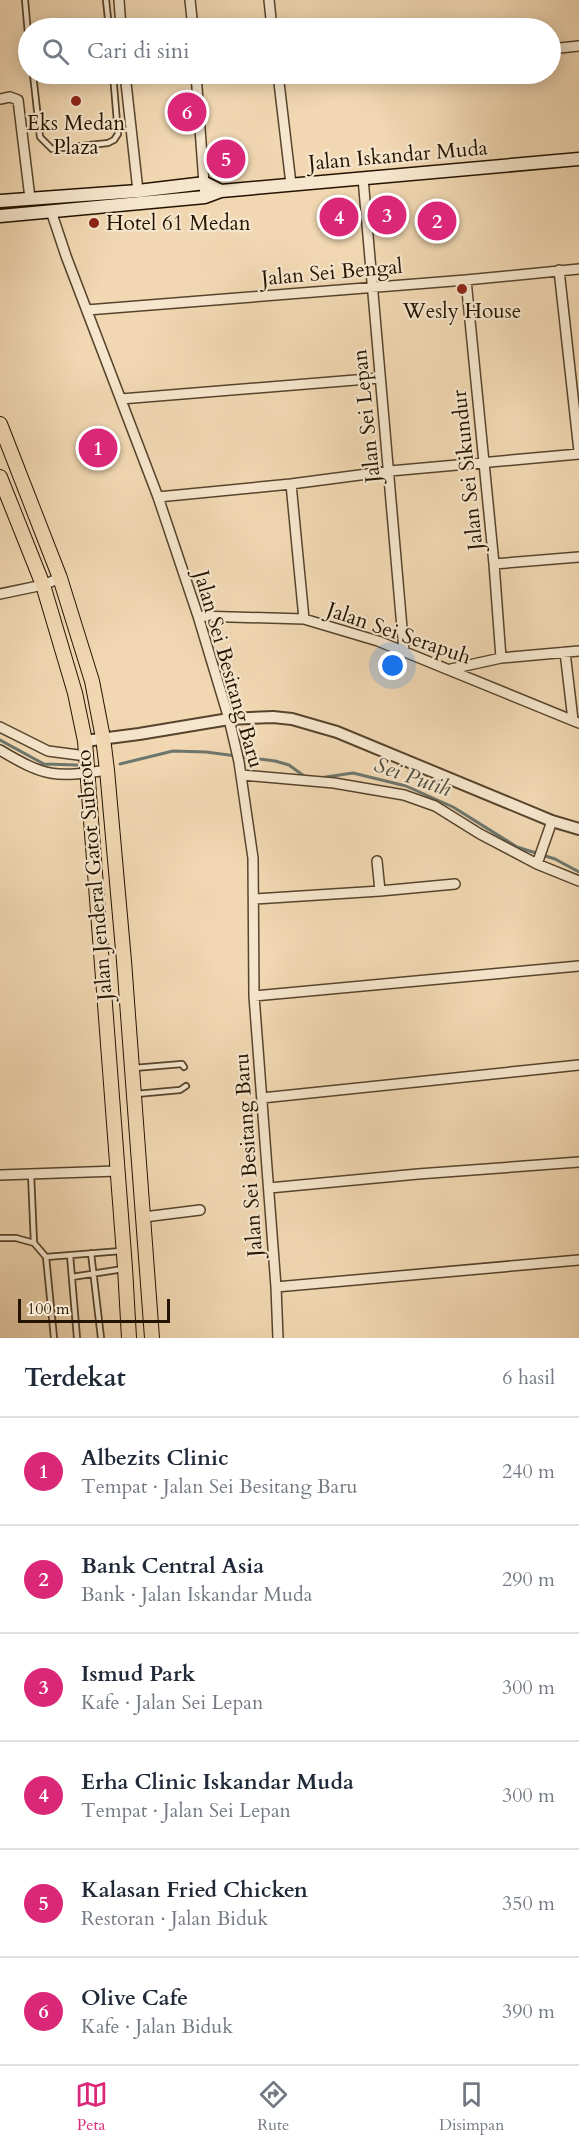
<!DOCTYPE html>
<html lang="id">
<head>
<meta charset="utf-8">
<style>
	:root { --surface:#fff; --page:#f6f6f7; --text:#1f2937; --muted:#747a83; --line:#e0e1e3; --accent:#db2777 }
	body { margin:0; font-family:Cardo,serif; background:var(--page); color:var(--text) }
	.scale { position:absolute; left:18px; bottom:15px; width:152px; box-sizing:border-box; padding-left:6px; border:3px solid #241300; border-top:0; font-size:16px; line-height:21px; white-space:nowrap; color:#241300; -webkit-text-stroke:4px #f6e6cd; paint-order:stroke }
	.you { position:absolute; left:393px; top:666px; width:21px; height:21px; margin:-15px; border:4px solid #fff; border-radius:50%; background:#1a73e8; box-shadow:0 0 0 9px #1a73e833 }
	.badge { display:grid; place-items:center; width:39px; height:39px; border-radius:50%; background:var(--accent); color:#fff; font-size:20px; font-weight:700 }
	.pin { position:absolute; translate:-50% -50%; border:3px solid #fff; box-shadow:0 2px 6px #0006 }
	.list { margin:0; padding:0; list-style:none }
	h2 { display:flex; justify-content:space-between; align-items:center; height:78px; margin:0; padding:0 24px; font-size:26px }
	h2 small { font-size:20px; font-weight:400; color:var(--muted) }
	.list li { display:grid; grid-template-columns:39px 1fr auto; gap:18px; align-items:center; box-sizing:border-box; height:108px; padding:0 24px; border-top:2px solid var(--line) }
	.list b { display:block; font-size:22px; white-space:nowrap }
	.list p { margin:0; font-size:20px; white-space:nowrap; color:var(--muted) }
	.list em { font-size:20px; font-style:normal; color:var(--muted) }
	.icon { flex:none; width:33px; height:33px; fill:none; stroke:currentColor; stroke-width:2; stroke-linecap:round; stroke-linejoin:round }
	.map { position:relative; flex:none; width:579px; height:1338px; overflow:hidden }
	.search { position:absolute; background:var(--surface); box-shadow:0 3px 15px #0003; left:18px; right:18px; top:18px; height:66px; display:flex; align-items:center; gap:15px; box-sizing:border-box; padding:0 21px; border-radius:33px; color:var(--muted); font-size:22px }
	.sheet { height:726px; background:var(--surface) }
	nav { display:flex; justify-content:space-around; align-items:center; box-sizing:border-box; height:84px; border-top:2px solid var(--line); background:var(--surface); font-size:16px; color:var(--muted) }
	nav a { display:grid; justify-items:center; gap:3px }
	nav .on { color:var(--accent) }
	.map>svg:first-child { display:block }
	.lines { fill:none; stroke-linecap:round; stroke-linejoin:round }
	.stream { stroke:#6d766d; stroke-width:3 }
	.service-casing { stroke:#57442c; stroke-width:8 }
	.minor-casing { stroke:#57442c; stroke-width:12 }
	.tertiary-casing { stroke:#57442c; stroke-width:14 }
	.secondary-casing { stroke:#241300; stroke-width:15 }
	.primary-casing { stroke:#241300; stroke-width:16 }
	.service { stroke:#f6e6cd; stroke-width:4.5 }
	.minor { stroke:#f6e6cd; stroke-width:9 }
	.tertiary { stroke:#f6e6cd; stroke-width:10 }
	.secondary { stroke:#f6e6cd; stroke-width:12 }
	.primary { stroke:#f1d8b2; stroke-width:14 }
	.poi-dot { fill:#8f2418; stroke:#f6e6cd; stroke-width:2 }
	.labels { text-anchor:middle; stroke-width:4.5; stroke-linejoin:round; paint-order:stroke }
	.poi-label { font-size:21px; fill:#241300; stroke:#f6e6cd }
	.street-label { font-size:21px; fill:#241300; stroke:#f6e6cd }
	.water-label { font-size:22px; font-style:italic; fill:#4f4d40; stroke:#f6e6cd }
</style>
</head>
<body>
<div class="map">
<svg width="579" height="1338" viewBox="0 0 579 1338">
	<rect width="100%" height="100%" fill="#f1d8b2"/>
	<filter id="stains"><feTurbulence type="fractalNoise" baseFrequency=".00333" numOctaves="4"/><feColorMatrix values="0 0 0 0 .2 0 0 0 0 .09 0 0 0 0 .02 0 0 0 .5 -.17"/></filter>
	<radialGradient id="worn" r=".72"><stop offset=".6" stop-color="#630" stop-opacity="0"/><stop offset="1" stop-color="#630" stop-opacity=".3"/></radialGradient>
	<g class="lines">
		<path class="stream" d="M0,740L44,764L77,765
			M120,764L173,751L206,752L275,761L289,765L304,776
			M319,778L353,773L406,786L453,807L517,847L555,859L579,872"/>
		<defs>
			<path id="service" d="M25,0L28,34
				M106,0L109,28
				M33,74L40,137L52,149L108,143L114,140L118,134L113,74
				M134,1068L182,1064L184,1067
				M136,1094L180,1090L186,1086
				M31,1174L34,1243
				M0,1238H16L34,1243L46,1257L54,1338
				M91,1253L101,1338
				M70,1255L77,1338
				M46,1257L121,1251
				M72,1277L123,1269"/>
			<path id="minor" d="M119,0L121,28
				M190,0L193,28
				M269,0L272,28
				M550,49L579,46
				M125,74L138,191
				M196,74L205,197
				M278,74L291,184
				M0,99L10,97L18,100L30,198
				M363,178L404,651
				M51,211L66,256L158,497L198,616L229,719L239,762L253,858L254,996L276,1287L278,1338
				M559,270L579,451
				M466,280L494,564L501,658
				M87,310L466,280L579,269
				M121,399L380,378
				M291,484L304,619
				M158,497L291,484L390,471L579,454
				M494,564L579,557
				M0,594L43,585L60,578
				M198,616L304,619L378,641L579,723
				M565,652L573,720
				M451,669L501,658L579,651
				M0,727L48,751L86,756
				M0,750C45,777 55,778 107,770
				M242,775L334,783L404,795L435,806L480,834L537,864L579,881
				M377,861L380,891
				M537,864L552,821
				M255,899L380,891L455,884
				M254,996L579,966
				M262,1098L579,1065
				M0,1175L117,1171
				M269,1188L418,1174L579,1162
				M144,1217L200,1210
				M276,1287L579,1260"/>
			<path id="tertiary" d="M85,741L139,734L229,719L273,717L292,719L337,732L552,821L579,829"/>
			<path id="secondary" d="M0,201L138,191L205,183L221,191
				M0,216L205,197L221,191L579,159"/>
			<path id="primary" d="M0,424L60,578L92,681L103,738L107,770L124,961L152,1338
				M0,477L43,585L75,693L85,741L125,1268L129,1338"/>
		</defs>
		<use href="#service" class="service-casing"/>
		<use href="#minor" class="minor-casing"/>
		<use href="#tertiary" class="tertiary-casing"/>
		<use href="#secondary" class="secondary-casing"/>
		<use href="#primary" class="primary-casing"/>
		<use href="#service" class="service"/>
		<use href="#minor" class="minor"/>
		<use href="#tertiary" class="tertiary"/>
		<use href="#secondary" class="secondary"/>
		<use href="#primary" class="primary"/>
	</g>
	<g class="poi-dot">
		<circle cx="76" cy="101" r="6"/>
		<circle cx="94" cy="223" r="6"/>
		<circle cx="462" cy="289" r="6"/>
	</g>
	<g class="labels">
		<g class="poi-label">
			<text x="76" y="130">Eks Medan<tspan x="76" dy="24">Plaza</tspan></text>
			<text x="106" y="230" text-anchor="start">Hotel 61 Medan</text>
			<text x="462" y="318">Wesly House</text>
		</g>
		<g class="street-label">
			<text transform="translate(398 155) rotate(-5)" y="7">Jalan Iskandar Muda</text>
			<text transform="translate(332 272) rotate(-5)" y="7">Jalan Sei Bengal</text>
			<text transform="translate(366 416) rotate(-96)" y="7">Jalan Sei Lepan</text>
			<text transform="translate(467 470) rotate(-96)" y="7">Jalan Sei Sikundur</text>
			<text transform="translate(399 633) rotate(19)" y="7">Jalan Sei Serapuh</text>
			<text transform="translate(229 669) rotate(74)" y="7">Jalan Sei Besitang Baru</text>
			<text transform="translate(94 875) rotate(-95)" y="7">Jalan Jenderal Gatot Subroto</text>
			<text transform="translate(248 1155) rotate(-94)" y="7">Jalan Sei Besitang Baru</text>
		</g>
		<g class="water-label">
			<text transform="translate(413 776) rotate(19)" y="8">Sei Putih</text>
		</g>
	</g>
	<rect width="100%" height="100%" filter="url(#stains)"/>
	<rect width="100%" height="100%" fill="url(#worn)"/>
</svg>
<div class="scale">100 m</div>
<div class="you"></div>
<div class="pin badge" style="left:98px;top:448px">1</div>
<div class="pin badge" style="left:437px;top:221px">2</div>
<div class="pin badge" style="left:387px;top:215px">3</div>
<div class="pin badge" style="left:339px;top:217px">4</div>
<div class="pin badge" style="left:226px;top:159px">5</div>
<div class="pin badge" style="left:187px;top:112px">6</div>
<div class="search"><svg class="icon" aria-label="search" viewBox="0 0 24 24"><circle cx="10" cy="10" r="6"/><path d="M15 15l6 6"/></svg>Cari di sini</div>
</div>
<section class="sheet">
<h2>Terdekat<small>6 hasil</small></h2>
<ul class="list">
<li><span class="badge">1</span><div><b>Albezits Clinic</b><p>Tempat · Jalan Sei Besitang Baru</p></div><em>240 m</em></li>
<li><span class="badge">2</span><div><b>Bank Central Asia</b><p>Bank · Jalan Iskandar Muda</p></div><em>290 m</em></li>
<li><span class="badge">3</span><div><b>Ismud Park</b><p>Kafe · Jalan Sei Lepan</p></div><em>300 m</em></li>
<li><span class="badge">4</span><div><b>Erha Clinic Iskandar Muda</b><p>Tempat · Jalan Sei Lepan</p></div><em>300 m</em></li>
<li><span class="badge">5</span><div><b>Kalasan Fried Chicken</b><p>Restoran · Jalan Biduk</p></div><em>350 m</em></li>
<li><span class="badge">6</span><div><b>Olive Cafe</b><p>Kafe · Jalan Biduk</p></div><em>390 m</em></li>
</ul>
</section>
<nav>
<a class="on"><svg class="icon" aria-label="map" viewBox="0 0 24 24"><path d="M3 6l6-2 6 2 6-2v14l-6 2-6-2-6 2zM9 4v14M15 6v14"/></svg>Peta</a>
<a><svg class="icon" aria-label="directions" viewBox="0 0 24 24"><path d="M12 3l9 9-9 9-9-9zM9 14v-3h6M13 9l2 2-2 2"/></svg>Rute</a>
<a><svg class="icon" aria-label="saved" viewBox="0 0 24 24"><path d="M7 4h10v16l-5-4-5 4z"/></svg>Disimpan</a>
</nav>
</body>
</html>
